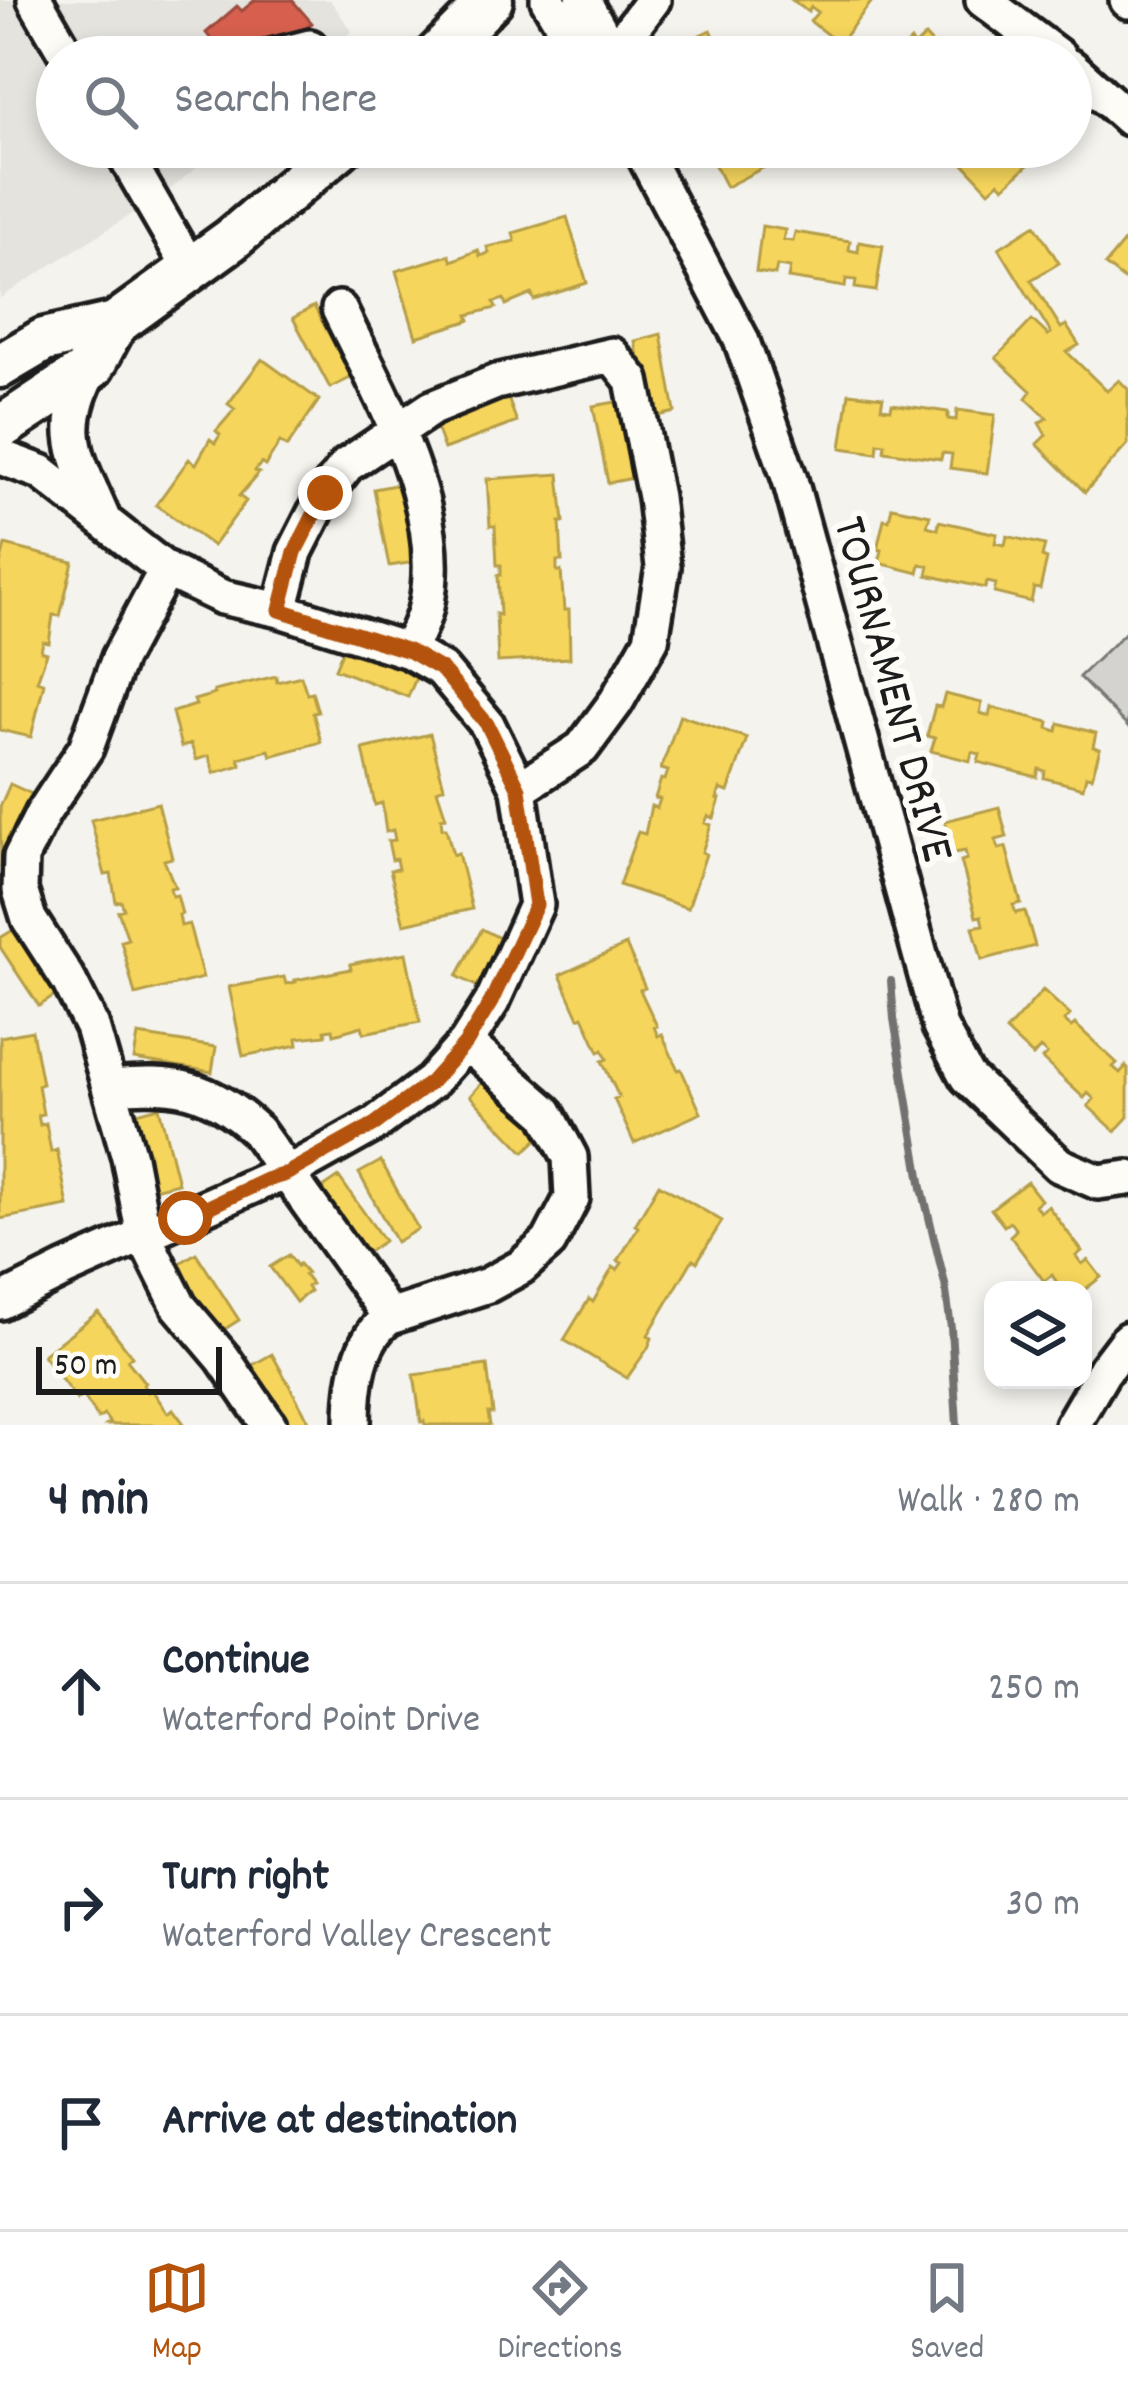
<!DOCTYPE html>
<html lang="en">
<head>
<meta charset="utf-8">
<style>
	:root { --surface:#fff; --page:#f6f6f7; --text:#1f2937; --muted:#747a83; --line:#e0e1e3; --accent:#b45309 }
	body { margin:0; font-family:Dekko,sans-serif; background:var(--page); color:var(--text) }
	.controls { position:absolute; right:36px; bottom:36px; display:grid; overflow:hidden; border-radius:24px; box-shadow:0 6px 18px #0003 }
	.controls button { width:108px; height:108px; display:grid; place-items:center; padding:0; border:0; border-bottom:3px solid var(--line); background:var(--surface); color:var(--text); font:60px sans-serif }
	.scale { position:absolute; left:36px; bottom:30px; width:186px; box-sizing:border-box; padding-left:12px; border:6px solid #1c1c1c; border-top:0; font-size:33px; line-height:42px; white-space:nowrap; color:#1c1c1c; -webkit-text-stroke:9px #fdfcf7; paint-order:stroke }
	.stop { position:absolute; width:36px; height:36px; margin:-27px; border:9px solid #b45309; border-radius:50%; background:#fff }
	.stop.end { background:#b45309; border-color:#fff; box-shadow:0 3px 12px #0008 }
	.list { margin:0; padding:0; list-style:none }
	h2 { display:flex; justify-content:space-between; align-items:center; height:156px; margin:0; padding:0 48px; font-size:51px }
	h2 small { font-size:39px; font-weight:400; color:var(--muted) }
	.list li { display:grid; grid-template-columns:78px 1fr auto; gap:36px; align-items:center; box-sizing:border-box; height:216px; padding:0 48px; border-top:3px solid var(--line) }
	.list b { display:block; font-size:45px; white-space:nowrap }
	.list p { margin:0; font-size:39px; white-space:nowrap; color:var(--muted) }
	.list em { font-size:39px; font-style:normal; color:var(--muted) }
	.icon { flex:none; width:66px; height:66px; fill:none; stroke:currentColor; stroke-width:2; stroke-linecap:round; stroke-linejoin:round }
	.map { position:relative; flex:none; width:1128px; height:1425px; overflow:hidden }
	.search { position:absolute; background:var(--surface); box-shadow:0 6px 18px #0003; left:36px; right:36px; top:36px; height:132px; display:flex; align-items:center; gap:30px; box-sizing:border-box; padding:0 42px; border-radius:66px; color:var(--muted); font-size:45px }
	.sheet { height:804px; background:var(--surface) }
	nav { display:flex; justify-content:space-around; align-items:center; box-sizing:border-box; height:168px; border-top:3px solid var(--line); background:var(--surface); font-size:33px; color:var(--muted) }
	nav a { display:grid; justify-items:center; gap:6px }
	nav .on { color:var(--accent) }
	.map>svg:first-child { display:block }
	.built { fill:#e4e3de }
	.green { fill:#d4d3cf; stroke:#787876; stroke-width:3 }
	.homes { fill:#f6d55c; stroke:#b59e49; stroke-width:3 }
	.shops { fill:#d6604d; stroke:#9e4c3e; stroke-width:3 }
	.lines { fill:none; stroke-linecap:round; stroke-linejoin:round }
	.stream { stroke:#72716f; stroke-width:8 }
	.minor-casing { stroke:#1c1c1c; stroke-width:42 }
	.major-casing { stroke:#1c1c1c; stroke-width:51 }
	.minor { stroke:#fdfcf7; stroke-width:33 }
	.major { stroke:#fdfcf7; stroke-width:42 }
	.route { stroke:#b45309; stroke-width:15 }
	.labels { text-anchor:middle; stroke-width:12; stroke-linejoin:round; paint-order:stroke }
	.street-label { font-size:48px; fill:#1c1c1c; stroke:#fdfcf7 }
</style>
</head>
<body>
<div class="map">
<svg width="1128" height="1425" viewBox="0 0 1128 1425">
	<rect width="100%" height="100%" fill="#f4f3ee"/>
	<filter id="ink" filterUnits="userSpaceOnUse"><feTurbulence type="fractalNoise" baseFrequency=".00833" numOctaves="2"/><feDisplacementMap in="SourceGraphic" scale="24" xChannelSelector="R" yChannelSelector="G"/><feConvolveMatrix kernelMatrix="1 2 1 2 8 2 1 2 1" color-interpolation-filters="sRGB"/></filter>
	<g filter="url(#ink)">
		<path class="built" d="M0,0H330L352,31L323,57H57V147H220L172,188L0,298Z"/>
		<path class="green" d="M1128,630V727L1079,677Z"/>
		<path class="homes" d="M792,0H873L839,44L810,21L818,12L811,7L808,12Z
			M711,30L724,57H662L660,53Z
			M925,36L944,57H894L911,41L915,46Z
			M719,147H769L776,161L726,187L709,154Z
			M951,147H1029L1033,151L1023,160L1028,165L1004,187L999,182L989,191L962,162L970,155L964,148L958,154Z
			M567,217L587,283L534,300L532,294L506,305L504,299L494,302L496,308L468,315L470,320L468,321L416,337L396,271L449,255L452,261L478,250L480,256L489,253L487,247L515,241L513,233Z
			M1035,225L1059,263L1031,280L1061,328L1066,325L1079,345L1067,352L1107,391L1119,380L1128,389V444L1085,492L1037,444L1046,435L1039,423L1047,418L1026,398L1031,391L996,358L1032,320L1048,335L1051,333L999,248Z
			M762,226L785,230L783,240L793,241L795,232L850,241L849,250L858,252L859,242L883,246L876,291L855,288L856,280L846,279L845,287L788,278L790,268L777,266L775,275L756,272Z
			M1128,237V283L1105,265Z
			M314,306L352,377L330,388L293,318Z
			M661,334L675,412L650,418L635,341Z
			M262,359L319,400L287,447L280,442L265,466L261,463L255,471L259,473L239,496L246,501L213,546L156,505L189,459L196,464L210,439L215,443L220,435L216,431L235,409L228,404Z
			M849,393L883,397L881,408L891,409L892,404L948,412V419L956,420L957,410L995,415L987,473L950,468L952,454L942,453L941,459L884,451L885,444L878,443L877,453L841,448Z
			M508,398L517,422L444,449L435,425Z
			M616,402L633,478L608,483L593,406Z
			M559,474L564,522H560L562,561H557V571H561L564,610H569L570,658L498,662L496,614L500,615L498,575H501V565H497L495,526H490L487,479Z
			M400,484L415,562L389,566L374,489Z
			M892,507L930,515L927,526L938,529L939,521L997,534L995,543L1005,545L1007,536L1045,545L1042,557L1047,559L1040,589L1034,588L1031,602L994,593L996,584L987,582L985,588L927,575L929,566L920,564L918,573L879,563L882,550L877,549L884,519L889,520Z
			M5,545L73,562L60,616L53,615L49,643L43,642L41,651L47,653L37,681L44,683L31,737L0,730V565Z
			M345,645L418,673L408,697L335,669Z
			M276,676L277,682L301,676L307,694L312,692L318,712L313,713L321,742L271,756L269,750L239,758L241,765L214,773L209,756L196,760L191,744L181,747L172,712L196,705L194,700L215,694L214,691Z
			M945,694L982,703L980,713L989,716L991,707L1049,722L1048,728L1057,731L1059,723L1096,733L1093,747L1100,749L1092,777L1086,776L1083,788L1044,778L1045,771L1039,769L1037,777L978,762L980,754L972,752L970,761L931,751L935,738L927,736L935,706L941,707Z
			M680,715L747,738L728,792L720,789L717,799H720L714,818L708,816L705,823L711,825L702,852L706,854L688,908L619,885L638,832L645,834L651,806L657,808L660,799L655,798L661,779L665,780L668,771L661,769Z
			M430,734L444,787L437,790L446,817L441,818L442,828H446L453,855L458,853L472,909L404,924L390,870L398,869L396,859L392,860L388,841L395,840L393,830L386,832L382,803L375,805L363,749Z
			M10,784L34,795L1,868L0,807Z
			M158,803L172,858L164,860L175,887L170,888L172,896L177,895L182,914L179,915L181,926L189,924L203,978L135,995L121,941L128,939L118,911L124,909L121,901L116,902L111,874L105,875L91,820Z
			M999,807L1007,837L996,840L999,849L1006,847L1021,903L1013,905L1016,913L1025,911L1035,946L982,960L973,927L983,925L981,916L976,917L961,861L967,859L965,851L954,853L945,821Z
			M18,927L61,992L39,1006L0,947V938Z
			M482,929L505,941L480,988L457,976Z
			M626,945L645,988L640,990L657,1026L654,1027L658,1036L662,1034L678,1070L681,1069L701,1113L634,1143L614,1099L619,1097L602,1061L607,1059L603,1050L599,1052L583,1016L579,1018L560,975Z
			M406,953L420,1022L364,1033L362,1026L334,1034L333,1029L325,1030L326,1035L297,1038L298,1045L243,1056L229,987L284,977L286,984L296,982L295,980L351,969L350,964Z
			M1043,990L1070,1015L1064,1021L1071,1027L1075,1024L1117,1063L1113,1067L1120,1073L1126,1066L1128,1068V1117L1115,1131L1088,1106L1094,1099L1088,1093L1084,1098L1042,1059L1047,1054L1040,1048L1033,1056L1006,1031Z
			M32,1031L42,1084L38,1085L43,1114L38,1115L40,1125L46,1123L51,1152L57,1150L68,1206L0,1219V1037Z
			M138,1035L216,1047L212,1072L134,1059Z
			M486,1078L543,1134L524,1152L470,1096Z
			M159,1107L178,1183L154,1189L133,1114Z
			M381,1161L418,1229L396,1242L359,1173Z
			M339,1177L384,1241L363,1256L317,1192Z
			M1027,1182L1041,1200L1035,1205L1040,1212L1048,1206L1082,1251L1076,1256L1082,1264L1088,1260L1101,1277L1083,1291L1054,1290L1058,1284L1052,1275L1044,1281L1010,1236L1016,1230L1010,1222L1004,1226L991,1209Z
			M659,1184L722,1221L697,1262L693,1259L648,1335L652,1338L648,1348L627,1378L564,1340L589,1299L593,1302L613,1267L617,1270L622,1263L618,1261L638,1227L635,1225Z
			M196,1253L239,1320L217,1334L174,1267Z
			M289,1255L297,1266L299,1264L307,1273L304,1275L311,1284L307,1287L310,1291L296,1302L270,1267Z
			M98,1312L132,1356L127,1360L145,1383L143,1385L148,1392L152,1390L168,1413L173,1409L185,1425H107L110,1423L104,1415L98,1419L83,1395L77,1400L43,1355Z
			M272,1354L310,1423L306,1425H282L249,1367Z
			M487,1365L493,1413H488L490,1425H425L424,1421L421,1422L414,1375Z"/>
		<path class="shops" d="M255,0H292L312,23L288,44L281,35L255,57H216L206,45L212,40L206,33L237,6L242,11Z"/>
		<g class="lines">
			<path class="stream" d="M891,981L894,1019L922,1188L945,1284L951,1328L957,1425"/>
			<defs>
				<path id="minor" d="M35,0L68,57
					M548,0L582,57
					M583,0L612,52
					M983,0L1059,57
					M1127,0L1128,1
					M271,57L310,47
					M610,57L653,0
					M1071,67L1128,118
					M120,147L191,270
					M640,147L741,339L790,480L940,1027L967,1077L1059,1165L1098,1182L1128,1178
					M339,309C381,397 448,506 426,607C423,622 414,637 409,651
					M92,367C56,432 77,457 103,519
					M0,457L41,472L166,570L222,597L280,610L409,651L442,670L487,724L519,789L536,905L492,1002L466,1043L431,1082L375,1124L286,1174L266,1180L64,1270L0,1302
					M166,570L119,658L86,748L43,813L21,857L20,890L29,919L69,981L92,1027L129,1157L144,1236L179,1306L223,1358L269,1425
					M280,610L295,552L325,493L347,465L432,408L496,382L612,355L632,380L655,497L663,567L651,640L616,702L582,748L519,789
					M111,1087C174,1081 209,1086 257,1131L390,1317
					M353,1425C353,1388 357,1340 390,1317L488,1285L521,1267L549,1242L572,1198L570,1157L546,1112L466,1043
					M1072,1425L1103,1372L1128,1339"/>
				<path id="major" d="M435,57L491,0
					M0,366L44,340L115,324L231,240L341,147
					M0,428L92,367L115,324"/>
			</defs>
			<use href="#minor" class="minor-casing"/>
			<use href="#major" class="major-casing"/>
			<use href="#minor" class="minor"/>
			<use href="#major" class="major"/>
		</g>
	</g>
	<g class="lines" filter="url(#ink)">
		<path class="route" d="M185,1218L266,1180L286,1174L375,1124L431,1082L466,1043L491,1002L536,905L519,789L487,724L442,670L409,651L280,610L295,552L325,493"/>
	</g>
	<g class="labels">
		<g class="street-label">
			<text transform="translate(897 688) rotate(75)" y="17">TOURNAMENT DRIVE</text>
		</g>
	</g>
</svg>
<div class="controls">
<button><svg class="icon" aria-label="layers" viewBox="0 0 24 24"><path d="M12 4l9 5-9 5-9-5zM3 14l9 5 9-5"/></svg></button>
</div>
<div class="scale">50 m</div>
<div class="stop" style="left:185px;top:1218px"></div>
<div class="stop end" style="left:325px;top:493px"></div>
<div class="search"><svg class="icon" aria-label="search" viewBox="0 0 24 24"><circle cx="10" cy="10" r="6"/><path d="M15 15l6 6"/></svg>Search here</div>
</div>
<section class="sheet">
<h2>4 min<small>Walk · 280 m</small></h2>
<ul class="list">
<li><svg class="icon" aria-label="ahead" viewBox="0 0 24 24"><path d="M12 20V5M6 11l6-6 6 6"/></svg><div><b>Continue</b><p>Waterford Point Drive</p></div><em>250 m</em></li>
<li><svg class="icon" aria-label="right" viewBox="0 0 24 24"><path d="M7 20v-9h11M14 6l5 5-5 5"/></svg><div><b>Turn right</b><p>Waterford Valley Crescent</p></div><em>30 m</em></li>
<li><svg class="icon" aria-label="arrive" viewBox="0 0 24 24"><path d="M6 21V4h12l-3 4 3 4H6"/></svg><div><b>Arrive at destination</b></div></li>
</ul>
</section>
<nav>
<a class="on"><svg class="icon" aria-label="map" viewBox="0 0 24 24"><path d="M3 6l6-2 6 2 6-2v14l-6 2-6-2-6 2zM9 4v14M15 6v14"/></svg>Map</a>
<a><svg class="icon" aria-label="directions" viewBox="0 0 24 24"><path d="M12 3l9 9-9 9-9-9zM9 14v-3h6M13 9l2 2-2 2"/></svg>Directions</a>
<a><svg class="icon" aria-label="saved" viewBox="0 0 24 24"><path d="M7 4h10v16l-5-4-5 4z"/></svg>Saved</a>
</nav>
</body>
</html>
